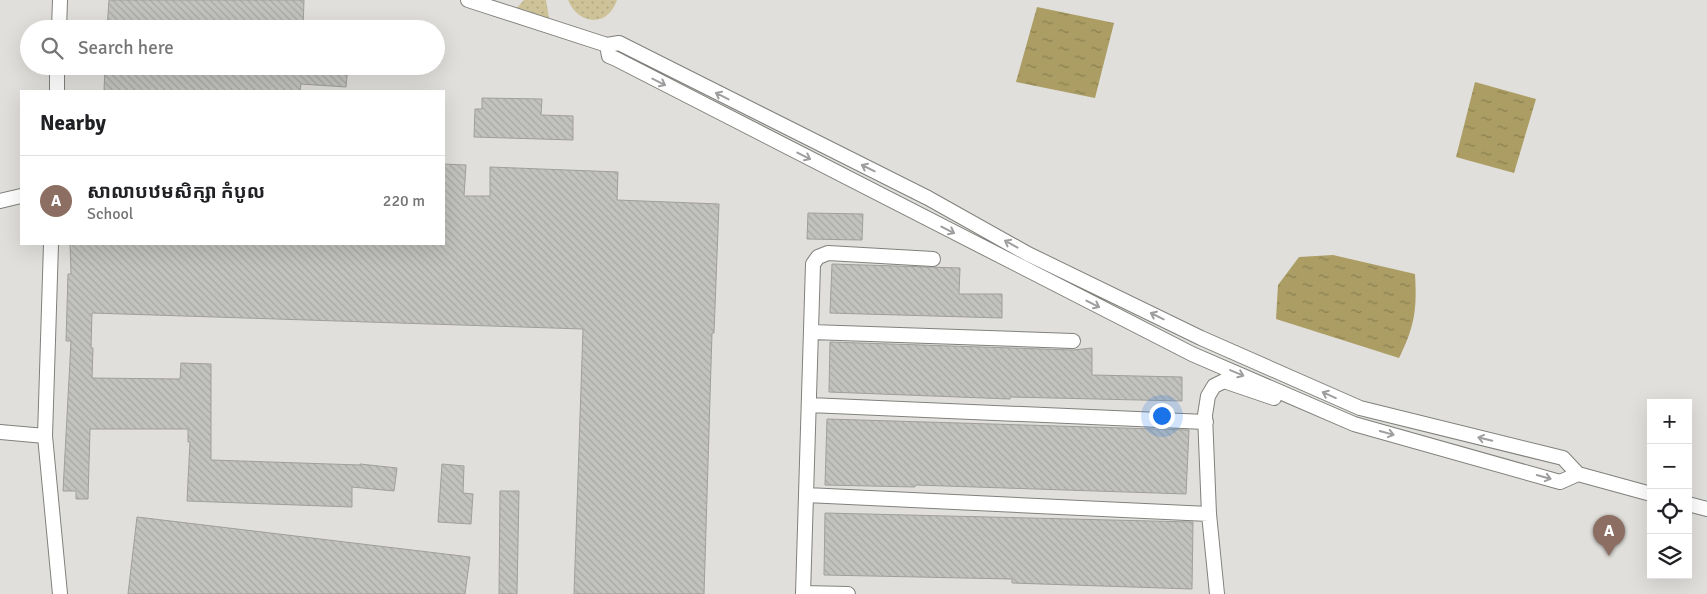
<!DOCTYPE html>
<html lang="en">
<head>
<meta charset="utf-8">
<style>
	:root { --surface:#fff; --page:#f2f2f2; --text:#202124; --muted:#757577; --line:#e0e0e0; --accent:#21659a }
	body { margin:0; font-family:Signika,"Noto Sans Khmer",sans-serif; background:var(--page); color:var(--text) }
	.controls { position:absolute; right:15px; bottom:15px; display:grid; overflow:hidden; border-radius:0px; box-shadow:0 5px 20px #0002 }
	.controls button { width:45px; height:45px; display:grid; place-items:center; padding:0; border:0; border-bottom:1px solid var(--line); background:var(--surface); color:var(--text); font:25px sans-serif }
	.you { position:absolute; left:1161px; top:415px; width:18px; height:18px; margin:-12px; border:4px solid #fff; border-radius:50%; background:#1a73e8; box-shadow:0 0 0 8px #1a73e833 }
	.badge { display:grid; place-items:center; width:32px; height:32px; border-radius:50%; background:var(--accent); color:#fff; font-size:16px; font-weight:700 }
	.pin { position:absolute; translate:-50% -41px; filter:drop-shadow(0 1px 2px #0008) }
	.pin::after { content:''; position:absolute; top:26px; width:18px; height:15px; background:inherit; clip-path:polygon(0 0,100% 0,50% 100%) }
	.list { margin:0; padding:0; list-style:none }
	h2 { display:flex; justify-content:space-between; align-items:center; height:65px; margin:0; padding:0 20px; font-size:21px }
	h2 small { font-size:16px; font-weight:400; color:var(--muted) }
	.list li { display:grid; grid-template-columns:32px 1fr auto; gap:15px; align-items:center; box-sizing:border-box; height:90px; padding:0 20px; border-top:1px solid var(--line) }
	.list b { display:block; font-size:19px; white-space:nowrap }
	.list p { margin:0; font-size:16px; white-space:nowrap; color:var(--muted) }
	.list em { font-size:16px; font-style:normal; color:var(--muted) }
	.icon { flex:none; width:28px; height:28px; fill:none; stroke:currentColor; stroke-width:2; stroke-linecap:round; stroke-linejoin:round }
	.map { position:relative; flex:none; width:1707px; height:594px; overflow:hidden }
	.search { position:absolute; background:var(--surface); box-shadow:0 5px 20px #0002; left:20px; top:20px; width:425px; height:55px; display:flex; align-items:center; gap:12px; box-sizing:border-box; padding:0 18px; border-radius:28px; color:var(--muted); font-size:19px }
	.panel { position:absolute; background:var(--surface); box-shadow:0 5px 20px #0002; left:20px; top:90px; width:425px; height:155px; border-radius:0px }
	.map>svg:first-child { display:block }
	.grass { fill:url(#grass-dots) }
	.water { fill:url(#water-ripples) }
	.building { fill:url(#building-back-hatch); stroke:#a09f9c }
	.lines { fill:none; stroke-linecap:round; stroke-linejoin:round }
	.minor-casing { stroke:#80807c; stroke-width:16 }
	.minor { stroke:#fff; stroke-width:14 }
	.oneway { stroke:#9e9e9e }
</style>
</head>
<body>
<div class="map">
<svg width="1707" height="594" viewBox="0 0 1707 594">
	<defs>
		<pattern id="grass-dots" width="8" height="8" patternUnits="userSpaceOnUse" patternTransform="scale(1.25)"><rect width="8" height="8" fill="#cdc298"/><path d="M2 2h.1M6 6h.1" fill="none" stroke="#b0a783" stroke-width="1.8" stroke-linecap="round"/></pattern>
		<pattern id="water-ripples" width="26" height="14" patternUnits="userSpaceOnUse" patternTransform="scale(1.25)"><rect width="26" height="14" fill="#ab9d63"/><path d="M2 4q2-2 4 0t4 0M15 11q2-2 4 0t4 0" fill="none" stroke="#8b8052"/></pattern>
		<pattern id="building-back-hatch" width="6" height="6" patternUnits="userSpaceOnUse" patternTransform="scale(1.25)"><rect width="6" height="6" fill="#c2c2be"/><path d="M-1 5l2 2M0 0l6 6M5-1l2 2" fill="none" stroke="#a7a7a3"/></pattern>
	</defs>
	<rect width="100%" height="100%" fill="#e0dfdb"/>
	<path class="grass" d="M524,0H546L550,24L515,10Z
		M568,0H617C608,28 578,25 568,0Z"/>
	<path class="water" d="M1037,7L1114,23L1095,98L1016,82Z
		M1475,82L1536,99L1514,173L1456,157Z
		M1333,255L1415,274C1417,309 1415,326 1399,358L1276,319L1278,285L1299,257Z"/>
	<path class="building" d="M109,0H304L303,29H107Z
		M105,66H348L346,87L301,84L300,91H104Z
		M482,98L542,99L541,115L573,116V140L474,137L475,109H482Z
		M444,164L466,165L464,196H490V167L618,172L617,200L719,204L714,333H712L704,594H574L583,329L92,313L91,348H93L92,378L180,379L181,363L211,364V460L360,465V464L397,468L394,491L352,487V507L187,501L190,442H188V429H90L88,499H76V491H63L71,341H66L68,274H71L70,244H444Z
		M808,213L863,214L862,240L807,239Z
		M832,264L960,268L959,294H1002V318L830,313Z
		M830,342L1073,350L1092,348V375L1182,377V401L1010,397V399L829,392Z
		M827,419L1189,430L1186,494L915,485V487L825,485Z
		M442,464L464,466L463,493L473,494L471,524L438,522Z
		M500,491H519L517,594H499Z
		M825,513L1193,522L1192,589L1012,583V579L824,575Z
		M137,517L470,557L465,594H128Z"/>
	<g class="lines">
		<defs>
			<path id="minor" d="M468,0L607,45L619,43L928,198L1028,254L1201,338L1360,408L1563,458L1578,474L1651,494
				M59,29L60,0
				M607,45L609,56L616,59L1192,354L1354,424L1560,482L1578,474
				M57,91V66
				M0,201L21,196
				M51,244L45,436L60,594
				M811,332L1073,341
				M809,405L1206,422
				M0,432L45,436
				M806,495L1209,514
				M1688,504L1707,509
				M803,593L848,594
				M803,594L813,264L818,257L828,253L933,259
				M1217,594L1209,514L1205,415L1208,396L1214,386L1224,381L1274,398"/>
		</defs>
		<use href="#minor" class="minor-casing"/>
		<use href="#minor" class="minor"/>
	</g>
	<defs><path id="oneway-shaft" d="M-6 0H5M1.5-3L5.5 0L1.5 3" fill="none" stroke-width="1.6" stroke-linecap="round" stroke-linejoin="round" transform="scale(1.25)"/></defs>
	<g class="oneway">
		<use href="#oneway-shaft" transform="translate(659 82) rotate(27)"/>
		<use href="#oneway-shaft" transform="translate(722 96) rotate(-153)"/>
		<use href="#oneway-shaft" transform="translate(804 156) rotate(27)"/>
		<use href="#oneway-shaft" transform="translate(868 168) rotate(-154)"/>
		<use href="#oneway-shaft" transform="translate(948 230) rotate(27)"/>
		<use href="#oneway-shaft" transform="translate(1011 244) rotate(-151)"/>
		<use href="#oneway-shaft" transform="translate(1093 304) rotate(27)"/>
		<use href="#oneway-shaft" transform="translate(1157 316) rotate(-154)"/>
		<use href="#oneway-shaft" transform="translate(1237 373) rotate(23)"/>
		<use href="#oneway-shaft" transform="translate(1329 395) rotate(-156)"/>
		<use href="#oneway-shaft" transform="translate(1387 433) rotate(15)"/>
		<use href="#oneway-shaft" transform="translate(1485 439) rotate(-166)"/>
		<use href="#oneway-shaft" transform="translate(1544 477) rotate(16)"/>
	</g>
</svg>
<div class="controls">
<button>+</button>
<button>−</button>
<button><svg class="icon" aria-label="locate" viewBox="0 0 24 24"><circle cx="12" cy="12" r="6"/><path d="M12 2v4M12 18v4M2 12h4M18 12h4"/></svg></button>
<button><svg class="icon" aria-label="layers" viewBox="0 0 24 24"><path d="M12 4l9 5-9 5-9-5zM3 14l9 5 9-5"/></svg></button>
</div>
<div class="you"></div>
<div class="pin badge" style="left:1609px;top:556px;background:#8d6e63">A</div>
<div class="search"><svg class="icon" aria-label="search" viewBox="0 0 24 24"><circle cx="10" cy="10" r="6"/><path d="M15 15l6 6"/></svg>Search here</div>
<section class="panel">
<h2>Nearby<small></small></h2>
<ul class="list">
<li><span class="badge" style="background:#8d6e63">A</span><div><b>សាលាបឋមសិក្សា កំបូល</b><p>School</p></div><em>220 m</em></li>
</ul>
</section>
</div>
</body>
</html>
